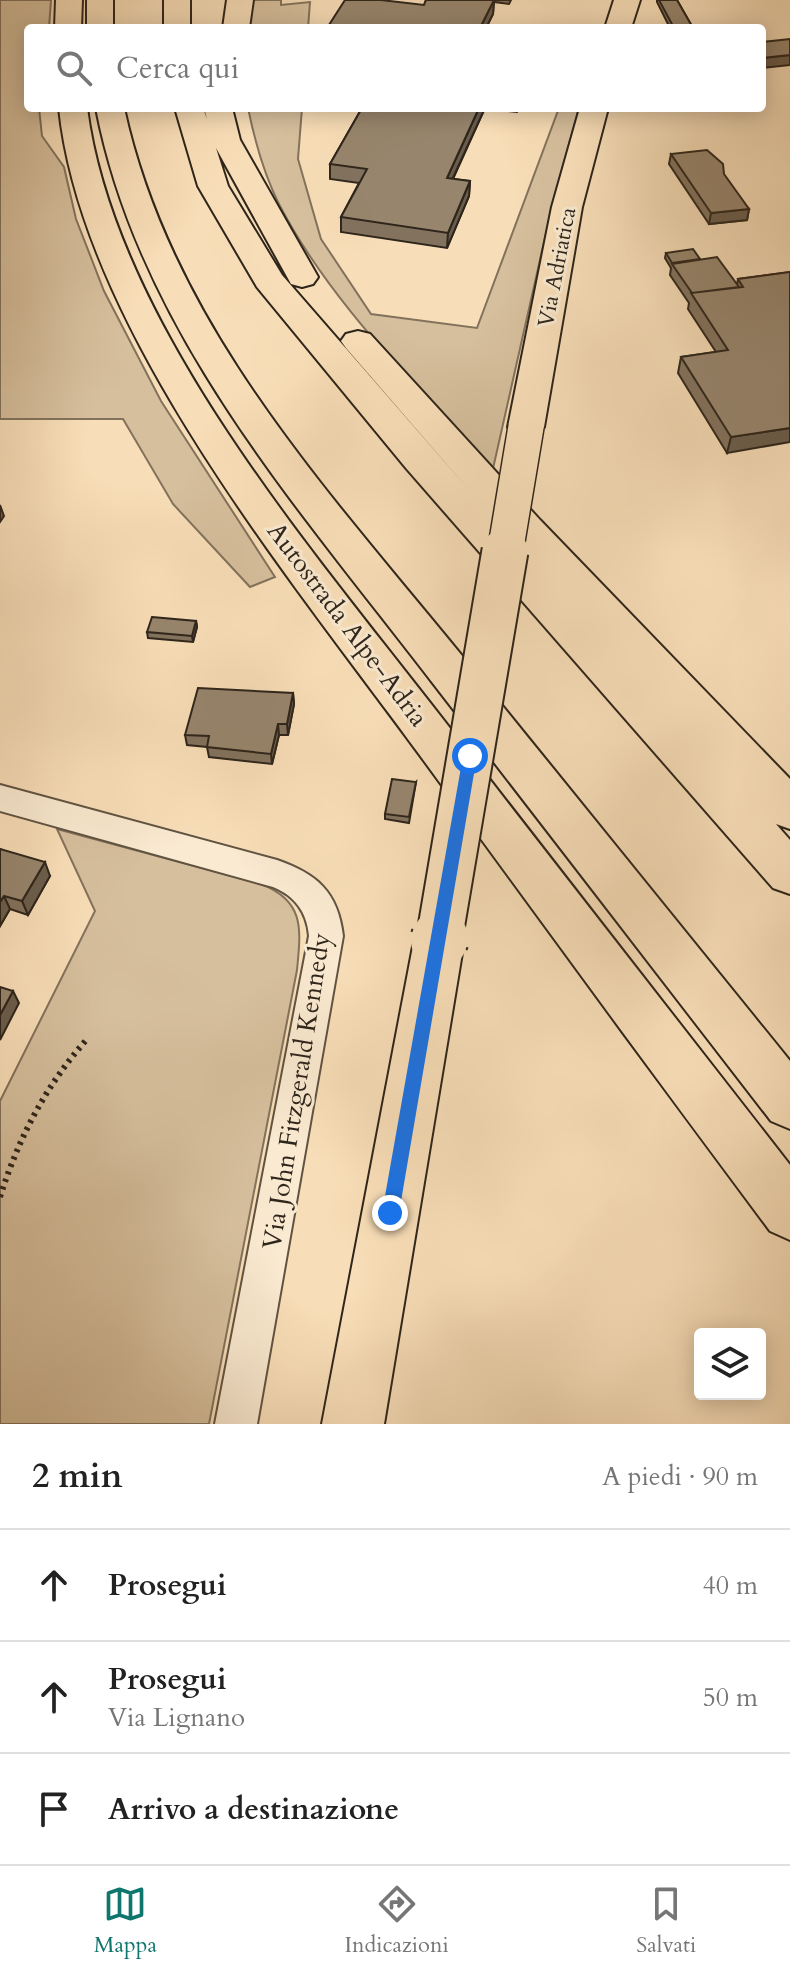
<!DOCTYPE html>
<html lang="it">
<head>
<meta charset="utf-8">
<style>
	:root { --surface:#fff; --page:#f2f2f2; --text:#222; --muted:#767676; --line:#e0e0e0; --accent:#0f766e }
	body { margin:0; font-family:Cardo,serif; background:var(--page); color:var(--text) }
	.controls { position:absolute; right:24px; bottom:24px; display:grid; overflow:hidden; border-radius:8px; box-shadow:0 4px 20px #0003 }
	.controls button { width:72px; height:72px; display:grid; place-items:center; padding:0; border:0; border-bottom:2px solid var(--line); background:var(--surface); color:var(--text); font:40px sans-serif }
	.stop { position:absolute; width:24px; height:24px; margin:-18px; border:6px solid #1a73e8; border-radius:50%; background:#fff }
	.stop.end { background:#1a73e8; border-color:#fff; box-shadow:0 2px 8px #0008 }
	.list { margin:0; padding:0; list-style:none }
	h2 { display:flex; justify-content:space-between; align-items:center; height:104px; margin:0; padding:0 32px; font-size:34px }
	h2 small { font-size:26px; font-weight:400; color:var(--muted) }
	.list li { display:grid; grid-template-columns:52px 1fr auto; gap:24px; align-items:center; box-sizing:border-box; height:112px; padding:0 32px; border-top:2px solid var(--line) }
	.list b { display:block; font-size:30px; white-space:nowrap }
	.list p { margin:0; font-size:26px; white-space:nowrap; color:var(--muted) }
	.list em { font-size:26px; font-style:normal; color:var(--muted) }
	.icon { flex:none; width:44px; height:44px; fill:none; stroke:currentColor; stroke-width:2; stroke-linecap:round; stroke-linejoin:round }
	.map { position:relative; flex:none; width:790px; height:1424px; overflow:hidden }
	.search { position:absolute; background:var(--surface); box-shadow:0 4px 20px #0003; left:24px; right:24px; top:24px; height:88px; display:flex; align-items:center; gap:20px; box-sizing:border-box; padding:0 28px; border-radius:8px; color:var(--muted); font-size:30px }
	.sheet { height:440px; background:var(--surface) }
	nav { display:flex; justify-content:space-around; align-items:center; box-sizing:border-box; height:112px; border-top:2px solid var(--line); background:var(--surface); font-size:22px; color:var(--muted) }
	nav a { display:grid; justify-items:center; gap:4px }
	nav .on { color:var(--accent) }
	.map>svg:first-child { display:block }
	.green { fill:#d6bf9d; stroke:#82725c; stroke-width:2 }
	.lines { fill:none; stroke-linecap:round; stroke-linejoin:round }
	.minor-casing { stroke:#605342; stroke-width:4 }
	.primary-casing { stroke:#2e251b; stroke-width:4 }
	.motorway-casing { stroke:#2e251b; stroke-width:4 }
	.path { stroke:#2e251b; stroke-width:6; stroke-dasharray:3 5; stroke-linecap:butt }
	.minor { fill:#faead1; fill-rule:evenodd }
	.primary { fill:#f8deb8; fill-rule:evenodd }
	.motorway { fill:#f8deb8; fill-rule:evenodd }
	.primary-bridge-far2-casing { stroke:#2e251b; stroke-width:38; stroke-linecap:butt }
	.primary-bridge-far1-casing { stroke:#2e251b; stroke-width:49; stroke-linecap:butt }
	.primary-bridge-casing { stroke:#2e251b; stroke-width:60; stroke-linecap:butt }
	.primary-bridge-far2 { stroke:#f8deb8; stroke-width:35 }
	.primary-bridge-far1 { stroke:#f8deb8; stroke-width:45 }
	.primary-bridge { stroke:#f8deb8; stroke-width:56 }
	.wall { fill:#82725e; stroke:#2e251b; stroke-width:2 }
	.shaded-wall { fill:#6a5d4c; stroke:#2e251b; stroke-width:2 }
	.building { fill:#97856d; stroke:#2e251b; stroke-width:2 }
	.route { fill:#1a73e8 }
	.labels { text-anchor:middle; stroke-width:6; stroke-linejoin:round; paint-order:stroke }
	.far-street-label { font-size:22px; fill:#2e251b; stroke:#faead1 }
	.street-label { font-size:26px; fill:#2e251b; stroke:#faead1 }
</style>
</head>
<body>
<div class="map">
<svg width="790" height="1424" viewBox="0 0 790 1424">
	<rect width="100%" height="100%" fill="#f8deb8"/>
	<filter id="stains"><feTurbulence type="fractalNoise" baseFrequency=".0025" numOctaves="4"/><feColorMatrix values="0 0 0 0 .2 0 0 0 0 .09 0 0 0 0 .02 0 0 0 .5 -.17"/></filter>
	<radialGradient id="worn" r=".72"><stop offset=".6" stop-color="#630" stop-opacity="0"/><stop offset="1" stop-color="#630" stop-opacity=".3"/></radialGradient>
	<path class="green" d="M0,0H51L49,28H28V108H39L42,136L64,167L76,219L104,291L161,401L275,577L250,587L173,504L123,419H0Z
		M249,0H281V5L310,2L308,28H245Z
		M248,108H302L298,159L321,239L371,314L477,328L559,108H579L553,202L492,473C421,390 331,304 280,206C264,175 255,142 248,108Z
		M57,829L261,884C305,901 301,929 297,970L209,1424H0V1101L95,911Z"/>
	<g class="lines">
		<defs>
			<path id="minor" d="M0,785L277,860C317,874 338,892 343,936L257,1424H215L309,936C307,912 295,896 273,887L0,811Z"/>
			<path id="primary" d="M614,0H640L631,28H605Z
				M580,108H608L582,207L544,427L539,435L526,439L513,435L508,427L552,207Z
				M439,919L457,925L464,941L384,1424H322L414,941L421,925Z"/>
			<path id="motorway" d="M56,0H82L81,28H55Z
				M87,0H113V28H87Z
				M164,0H190V28H164Z
				M227,0H253L249,28H223Z
				M59,108H87C115,324 312,550 442,718C558,868 674,1016 790,1165V1240L770,1231C652,1073 535,913 419,754C290,578 82,328 59,108Z
				M96,108H124C171,325 327,490 463,657C572,792 681,926 790,1061V1129L771,1121C658,975 545,828 432,682C298,507 139,331 96,108Z
				M175,108H203L207,119L204,108H232L240,140L318,277L313,284L302,287L291,284L216,148L228,186L282,275L476,498L346,348L341,341L346,334L358,331L370,334L540,520L790,779V829L776,824L790,840V894L773,888L406,468L257,287L198,186Z"/>
		</defs>
		<use href="#minor" class="minor-casing"/>
		<use href="#primary" class="primary-casing"/>
		<use href="#motorway" class="motorway-casing"/>
		<path class="path" d="M0,1197C19,1137 46,1085 88,1038"/>
		<use href="#minor" class="minor"/>
		<use href="#primary" class="primary"/>
		<use href="#motorway" class="motorway"/>
		<defs>
			<path id="primary-bridge-far2" d="M505,553L526,427"/>
			<path id="primary-bridge-far1" d="M439,940L505,551"/>
			<path id="primary-bridge" d="M439,941L440,938"/>
		</defs>
		<use href="#primary-bridge-far2" class="primary-bridge-far2-casing"/>
		<use href="#primary-bridge-far1" class="primary-bridge-far1-casing"/>
		<use href="#primary-bridge" class="primary-bridge-casing"/>
		<use href="#primary-bridge-far2" class="primary-bridge-far2"/>
		<use href="#primary-bridge-far1" class="primary-bridge-far1"/>
		<use href="#primary-bridge" class="primary-bridge"/>
	</g>
	<path class="wall" d="M426,0H511L509,4L494,2L493,14L486,28H327L424,5Z
		M657,0H677L693,28H670L657,2Z
		M362,108H485L453,179L470,181L469,196L447,248L341,232V217L359,183L330,179V164Z
		M485,108H519L517,112Z
		M671,154L749,209L747,220L709,224L669,164Z
		M666,253L700,260L737,285L738,279L790,272L727,453L678,373L681,357L716,352L688,309L689,303L670,275L671,268L665,258Z
		M196,621L197,627L193,642L148,638L147,632Z
		M293,693L294,704L288,735H279L272,764L209,757L207,747L187,745L185,735Z
		M416,782L409,823L385,819V814Z
		M0,849L50,876L28,915L10,909L0,926Z"/>
	<path class="shaded-wall" d="M494,0L493,14L486,28H480Z
		M790,55V65L762,68V58Z
		M479,108H485L446,193L447,178Z
		M470,181L469,196L447,248L448,233Z
		M749,209L747,220L709,224L711,213Z
		M790,428V442L727,453L731,437Z
		M0,505L4,516L0,522Z
		M196,621L197,627L193,642L192,636Z
		M293,693L294,704L288,735L287,724Z
		M278,724L279,735L272,764L271,754Z
		M45,862L50,876L28,915L22,901Z
		M4,896L10,909L0,926V902Z
		M13,991L19,1003L0,1040V1015Z"/>
	<path class="building" d="M345,0H381L424,5L426,0H494L480,28H327Z
		M659,0H677L693,28H674Z
		M790,39V55L762,58V42Z
		M362,108H479L447,178L470,181L448,233L341,217L367,169L330,164Z
		M707,150L723,164L724,174L749,209L711,213L671,154Z
		M693,249L700,259L672,263L666,253Z
		M717,257L739,287L692,293L672,264Z
		M790,272V428L731,437L681,357L728,350L691,293L743,287L738,279Z
		M152,617L196,621L192,636L147,632Z
		M198,688L293,693L287,724H278L271,754L207,747L209,736L185,735Z
		M392,779L416,782L409,817L385,814Z
		M0,849L45,862L22,901L4,896L0,902Z
		M0,987L13,991L0,1015Z"/>
	<path class="route" d="M470,751L477,756L399,1213L390,1221L382,1213L463,756Z"/>
	<g class="labels">
		<g class="far-street-label">
			<text transform="translate(556 267) rotate(-79)" y="8">Via Adriatica</text>
		</g>
		<g class="street-label">
			<text transform="translate(348 624) rotate(53)" y="9">Autostrada Alpe-Adria</text>
			<text transform="translate(296 1091) rotate(-81)" y="9">Via John Fitzgerald Kennedy</text>
		</g>
	</g>
	<rect width="100%" height="100%" filter="url(#stains)"/>
	<rect width="100%" height="100%" fill="url(#worn)"/>
</svg>
<div class="controls">
<button><svg class="icon" aria-label="layers" viewBox="0 0 24 24"><path d="M12 4l9 5-9 5-9-5zM3 14l9 5 9-5"/></svg></button>
</div>
<div class="stop" style="left:470px;top:756px"></div>
<div class="stop end" style="left:390px;top:1213px"></div>
<div class="search"><svg class="icon" aria-label="search" viewBox="0 0 24 24"><circle cx="10" cy="10" r="6"/><path d="M15 15l6 6"/></svg>Cerca qui</div>
</div>
<section class="sheet">
<h2>2 min<small>A piedi · 90 m</small></h2>
<ul class="list">
<li><svg class="icon" aria-label="ahead" viewBox="0 0 24 24"><path d="M12 20V5M6 11l6-6 6 6"/></svg><div><b>Prosegui</b></div><em>40 m</em></li>
<li><svg class="icon" aria-label="ahead" viewBox="0 0 24 24"><path d="M12 20V5M6 11l6-6 6 6"/></svg><div><b>Prosegui</b><p>Via Lignano</p></div><em>50 m</em></li>
<li><svg class="icon" aria-label="arrive" viewBox="0 0 24 24"><path d="M6 21V4h12l-3 4 3 4H6"/></svg><div><b>Arrivo a destinazione</b></div></li>
</ul>
</section>
<nav>
<a class="on"><svg class="icon" aria-label="map" viewBox="0 0 24 24"><path d="M3 6l6-2 6 2 6-2v14l-6 2-6-2-6 2zM9 4v14M15 6v14"/></svg>Mappa</a>
<a><svg class="icon" aria-label="directions" viewBox="0 0 24 24"><path d="M12 3l9 9-9 9-9-9zM9 14v-3h6M13 9l2 2-2 2"/></svg>Indicazioni</a>
<a><svg class="icon" aria-label="saved" viewBox="0 0 24 24"><path d="M7 4h10v16l-5-4-5 4z"/></svg>Salvati</a>
</nav>
</body>
</html>
